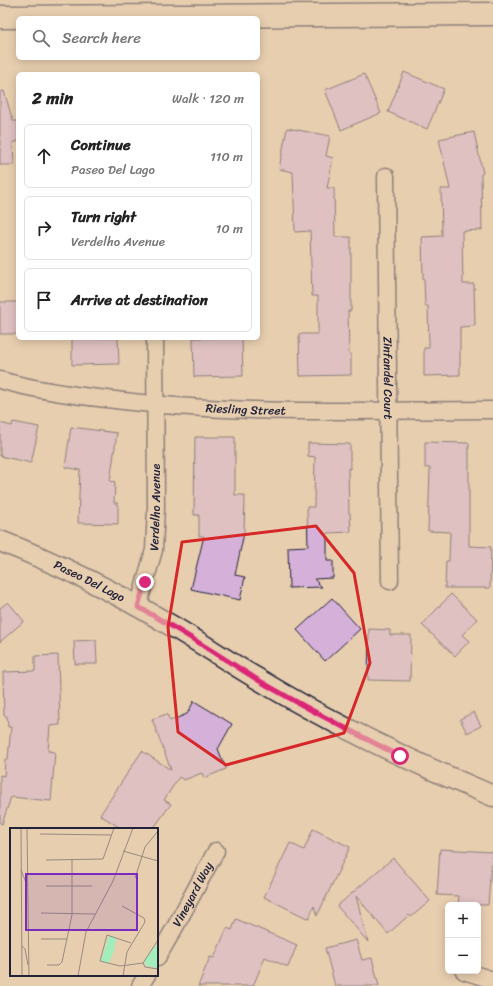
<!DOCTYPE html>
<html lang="en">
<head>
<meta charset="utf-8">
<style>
	:root { --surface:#fff; --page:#f2f2f2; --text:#222; --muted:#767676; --line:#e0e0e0 }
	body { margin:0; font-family:Sriracha,sans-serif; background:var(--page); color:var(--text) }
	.controls { position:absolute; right:12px; bottom:12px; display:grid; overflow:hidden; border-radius:6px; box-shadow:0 2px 10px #0003 }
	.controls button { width:36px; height:36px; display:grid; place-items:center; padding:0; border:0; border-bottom:1px solid var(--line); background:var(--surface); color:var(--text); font:20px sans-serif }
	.stop { position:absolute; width:12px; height:12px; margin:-9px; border:3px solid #db2777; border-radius:50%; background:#fff }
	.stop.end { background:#db2777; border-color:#fff; box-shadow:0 1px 4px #0008 }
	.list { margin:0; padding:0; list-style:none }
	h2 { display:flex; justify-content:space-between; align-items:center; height:52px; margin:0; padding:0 16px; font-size:17px }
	h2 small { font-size:13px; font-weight:400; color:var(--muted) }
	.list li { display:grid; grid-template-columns:26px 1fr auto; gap:12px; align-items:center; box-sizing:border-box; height:64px; margin:0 8px 8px; padding:0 8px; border:1px solid var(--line); border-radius:6px }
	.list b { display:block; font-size:15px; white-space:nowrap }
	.list p { margin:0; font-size:13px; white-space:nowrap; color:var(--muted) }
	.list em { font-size:13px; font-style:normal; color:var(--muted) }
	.icon { flex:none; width:22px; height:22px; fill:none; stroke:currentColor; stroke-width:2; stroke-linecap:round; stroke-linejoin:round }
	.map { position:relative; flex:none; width:493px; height:986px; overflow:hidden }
	.search { position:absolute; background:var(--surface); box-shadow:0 2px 10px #0003; left:16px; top:16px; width:244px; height:44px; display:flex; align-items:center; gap:10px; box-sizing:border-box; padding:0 14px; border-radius:6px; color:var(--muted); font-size:15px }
	.panel { position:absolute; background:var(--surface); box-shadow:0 2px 10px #0003; left:16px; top:72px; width:244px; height:268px; border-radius:6px }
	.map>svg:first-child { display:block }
	.building { fill:#d5b1da; stroke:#22223b }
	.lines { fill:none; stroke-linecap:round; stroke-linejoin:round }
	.minor-casing { stroke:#22223b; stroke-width:19 }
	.tertiary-casing { stroke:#22223b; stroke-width:23 }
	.secondary-casing { stroke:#22223b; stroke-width:25 }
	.minor { stroke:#e7ceaf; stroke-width:16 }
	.tertiary { stroke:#e7ceaf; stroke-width:20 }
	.secondary { stroke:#e7ceaf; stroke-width:22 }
	.route { stroke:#db2777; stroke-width:5 }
	.marked { fill:none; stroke:#d62828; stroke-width:3; stroke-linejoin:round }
	.labels { text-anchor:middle; stroke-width:3; stroke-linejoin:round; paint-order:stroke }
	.street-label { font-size:12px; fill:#22223b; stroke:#e7ceaf }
	.inset-road { fill:none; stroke:#988981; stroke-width:1 }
	.view { fill:#7b2cbf; fill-opacity:0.15; stroke:#7b2cbf; stroke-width:2 }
	.inset-edge { fill:none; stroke:#22223b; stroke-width:2 }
</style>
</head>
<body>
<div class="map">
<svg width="493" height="986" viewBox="0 0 493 986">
	<rect width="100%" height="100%" fill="#e7ceaf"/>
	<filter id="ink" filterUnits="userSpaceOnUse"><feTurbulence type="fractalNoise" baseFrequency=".025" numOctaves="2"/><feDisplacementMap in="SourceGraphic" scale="8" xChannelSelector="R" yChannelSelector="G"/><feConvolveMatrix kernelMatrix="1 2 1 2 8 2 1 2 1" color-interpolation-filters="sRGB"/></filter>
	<g filter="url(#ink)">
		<path class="building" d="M404,72L444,89L427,129L388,112Z
			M364,74L381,113L341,130L325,90Z
			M4,91L13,121H18V142H13L14,165H0V92Z
			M287,128L330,136L326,156L333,158L327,188H334L335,237H351V311H348L349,354H351V375L300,376L299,334H318V296H312L310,231L295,232L293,172L279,169Z
			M474,132L483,173L481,174L482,230L462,231L463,284H474L475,326L460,327V375L424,376V348H429L428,306H425L424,279H423L422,237L442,236L441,189H450L439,139Z
			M0,302H18V334H0Z
			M72,338H118L119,364L72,365Z
			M193,338H242L243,376L194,377Z
			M13,422L39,427L31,463L0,456V423L12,426Z
			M71,427L117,433L110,481L115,482L114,503H118V524L78,523L80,470L65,467Z
			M195,437H235V495H245L244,533L235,575L245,577L240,600L191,589L204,536H199V515H194Z
			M425,442L469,443V546L491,547L490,588H445L446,561H449L450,532L428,531L430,468H425Z
			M308,443L350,444V469L348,468L349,513H350L351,532L327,533V561H333V578L314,579L322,587L289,588L288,547L308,546L307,507H314L315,457L308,456Z
			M451,594L477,619L462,635L469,641L455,656L422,625Z
			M332,598L360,629L325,661L297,630Z
			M8,602L24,621L0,642V608Z
			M369,629L390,630V635H411L410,681L368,680Z
			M96,640L97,664H75L74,641Z
			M58,655L60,725L50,726L48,751L55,752L51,801L11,797L2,824L0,823V775L4,776L5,759H8L11,727H8L7,716H4L3,672L35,671V656Z
			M194,701L232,724L218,749L226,769L204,778L202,773L184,780L179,777L164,800L171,804L153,829H122L100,815L142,751L171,770L152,719L167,714L170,721L187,714Z
			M474,712L481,726L467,733L460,719Z
			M313,829L350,847L317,916L314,906L309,919L264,897L290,843L304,850Z
			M440,849L492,852L488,905H458L459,896L437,895Z
			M393,858L430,901L411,917L409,915L388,934L356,896L368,942L337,906Z
			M236,919L297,945L288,967L265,957L253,986H198L210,957L214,958L227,928L232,930Z
			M356,940L362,960L372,958L379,986H335L325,948Z"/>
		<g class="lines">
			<defs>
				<g id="minor">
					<path id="s1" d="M386,176L390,581"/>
					<path id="s2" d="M0,380C35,390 71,395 107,399C235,416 364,410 493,410"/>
					<path id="s3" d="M138,607L154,550L156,508L155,338"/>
					<path id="s4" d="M157,958L174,929L216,851"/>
					<path d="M464,971L493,980"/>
					<path d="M140,986L147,975"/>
				</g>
				<g id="tertiary">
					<path id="s5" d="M0,541C57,563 113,591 165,622C197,640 227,661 258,679C333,725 412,762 493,796"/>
				</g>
				<path id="secondary" d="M0,17L493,14"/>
			</defs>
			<use href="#minor" class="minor-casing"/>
			<use href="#tertiary" class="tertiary-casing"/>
			<use href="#secondary" class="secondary-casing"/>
			<use href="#minor" class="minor"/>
			<use href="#tertiary" class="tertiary"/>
			<use href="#secondary" class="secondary"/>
		</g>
	</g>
	<g class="lines" filter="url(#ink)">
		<path class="route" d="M145,582L138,607C179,629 218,655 258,680C304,707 352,732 400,756"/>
	</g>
	<path d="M0 0H493V986H0ZM316,526L354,573L370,663L344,733L226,765L178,732L168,627L182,542Z" fill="#e7ceaf" fill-opacity=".55" fill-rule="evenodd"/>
	<path class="marked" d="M316,526L354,573L370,663L344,733L226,765L178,732L168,627L182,542Z"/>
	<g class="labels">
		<g class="street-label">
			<text dy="4" stroke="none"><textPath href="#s1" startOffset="202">Zinfandel Court</textPath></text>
			<text dy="4" stroke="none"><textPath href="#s2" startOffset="248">Riesling Street</textPath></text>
			<text dy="4" stroke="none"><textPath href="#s3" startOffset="102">Verdelho Avenue</textPath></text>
			<text dy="4" stroke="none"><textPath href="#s5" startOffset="98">Paseo Del Lago</textPath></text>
			<text dy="4" stroke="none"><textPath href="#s4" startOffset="73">Vineyard Way</textPath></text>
		</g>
	</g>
	<g transform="translate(10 828)">
		<rect width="148" height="148" fill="#e7ceaf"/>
		<path d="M99,108L106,109L104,123L99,135L92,134L91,132ZM148,115V140L136,138L134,132Z" fill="#a3ecbb"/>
		<path class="inset-road" d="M11,0L12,148M17,0L19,148M30,6L101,7M113,23L148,33M36,32L93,31L104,0M11,42L17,57M125,50L135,19L148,3M36,58H82M112,78L134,90L135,94L117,124L113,148M31,85L85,86M31,111H57M148,112L133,135L135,139L148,141M121,115L97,107L90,133L110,138L133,135M12,118L15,121L18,137M37,137H49L52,134L62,87V32M68,148L76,104L103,53L123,0"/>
		<path class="view" d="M16,46H127V102H16Z"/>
		<rect width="148" height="148" class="inset-edge"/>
	</g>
</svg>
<div class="controls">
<button>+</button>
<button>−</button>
</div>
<div class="stop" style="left:400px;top:756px"></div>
<div class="stop end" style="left:145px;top:582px"></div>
<div class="search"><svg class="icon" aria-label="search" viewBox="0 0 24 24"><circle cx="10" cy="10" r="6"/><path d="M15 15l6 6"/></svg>Search here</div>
<section class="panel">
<h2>2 min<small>Walk · 120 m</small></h2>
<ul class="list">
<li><svg class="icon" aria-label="ahead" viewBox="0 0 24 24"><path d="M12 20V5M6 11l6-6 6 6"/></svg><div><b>Continue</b><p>Paseo Del Lago</p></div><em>110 m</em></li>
<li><svg class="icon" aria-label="right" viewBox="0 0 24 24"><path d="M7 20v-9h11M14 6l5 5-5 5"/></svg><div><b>Turn right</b><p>Verdelho Avenue</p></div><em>10 m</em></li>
<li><svg class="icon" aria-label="arrive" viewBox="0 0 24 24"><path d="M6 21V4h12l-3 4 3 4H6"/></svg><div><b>Arrive at destination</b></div></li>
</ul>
</section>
</div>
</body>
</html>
